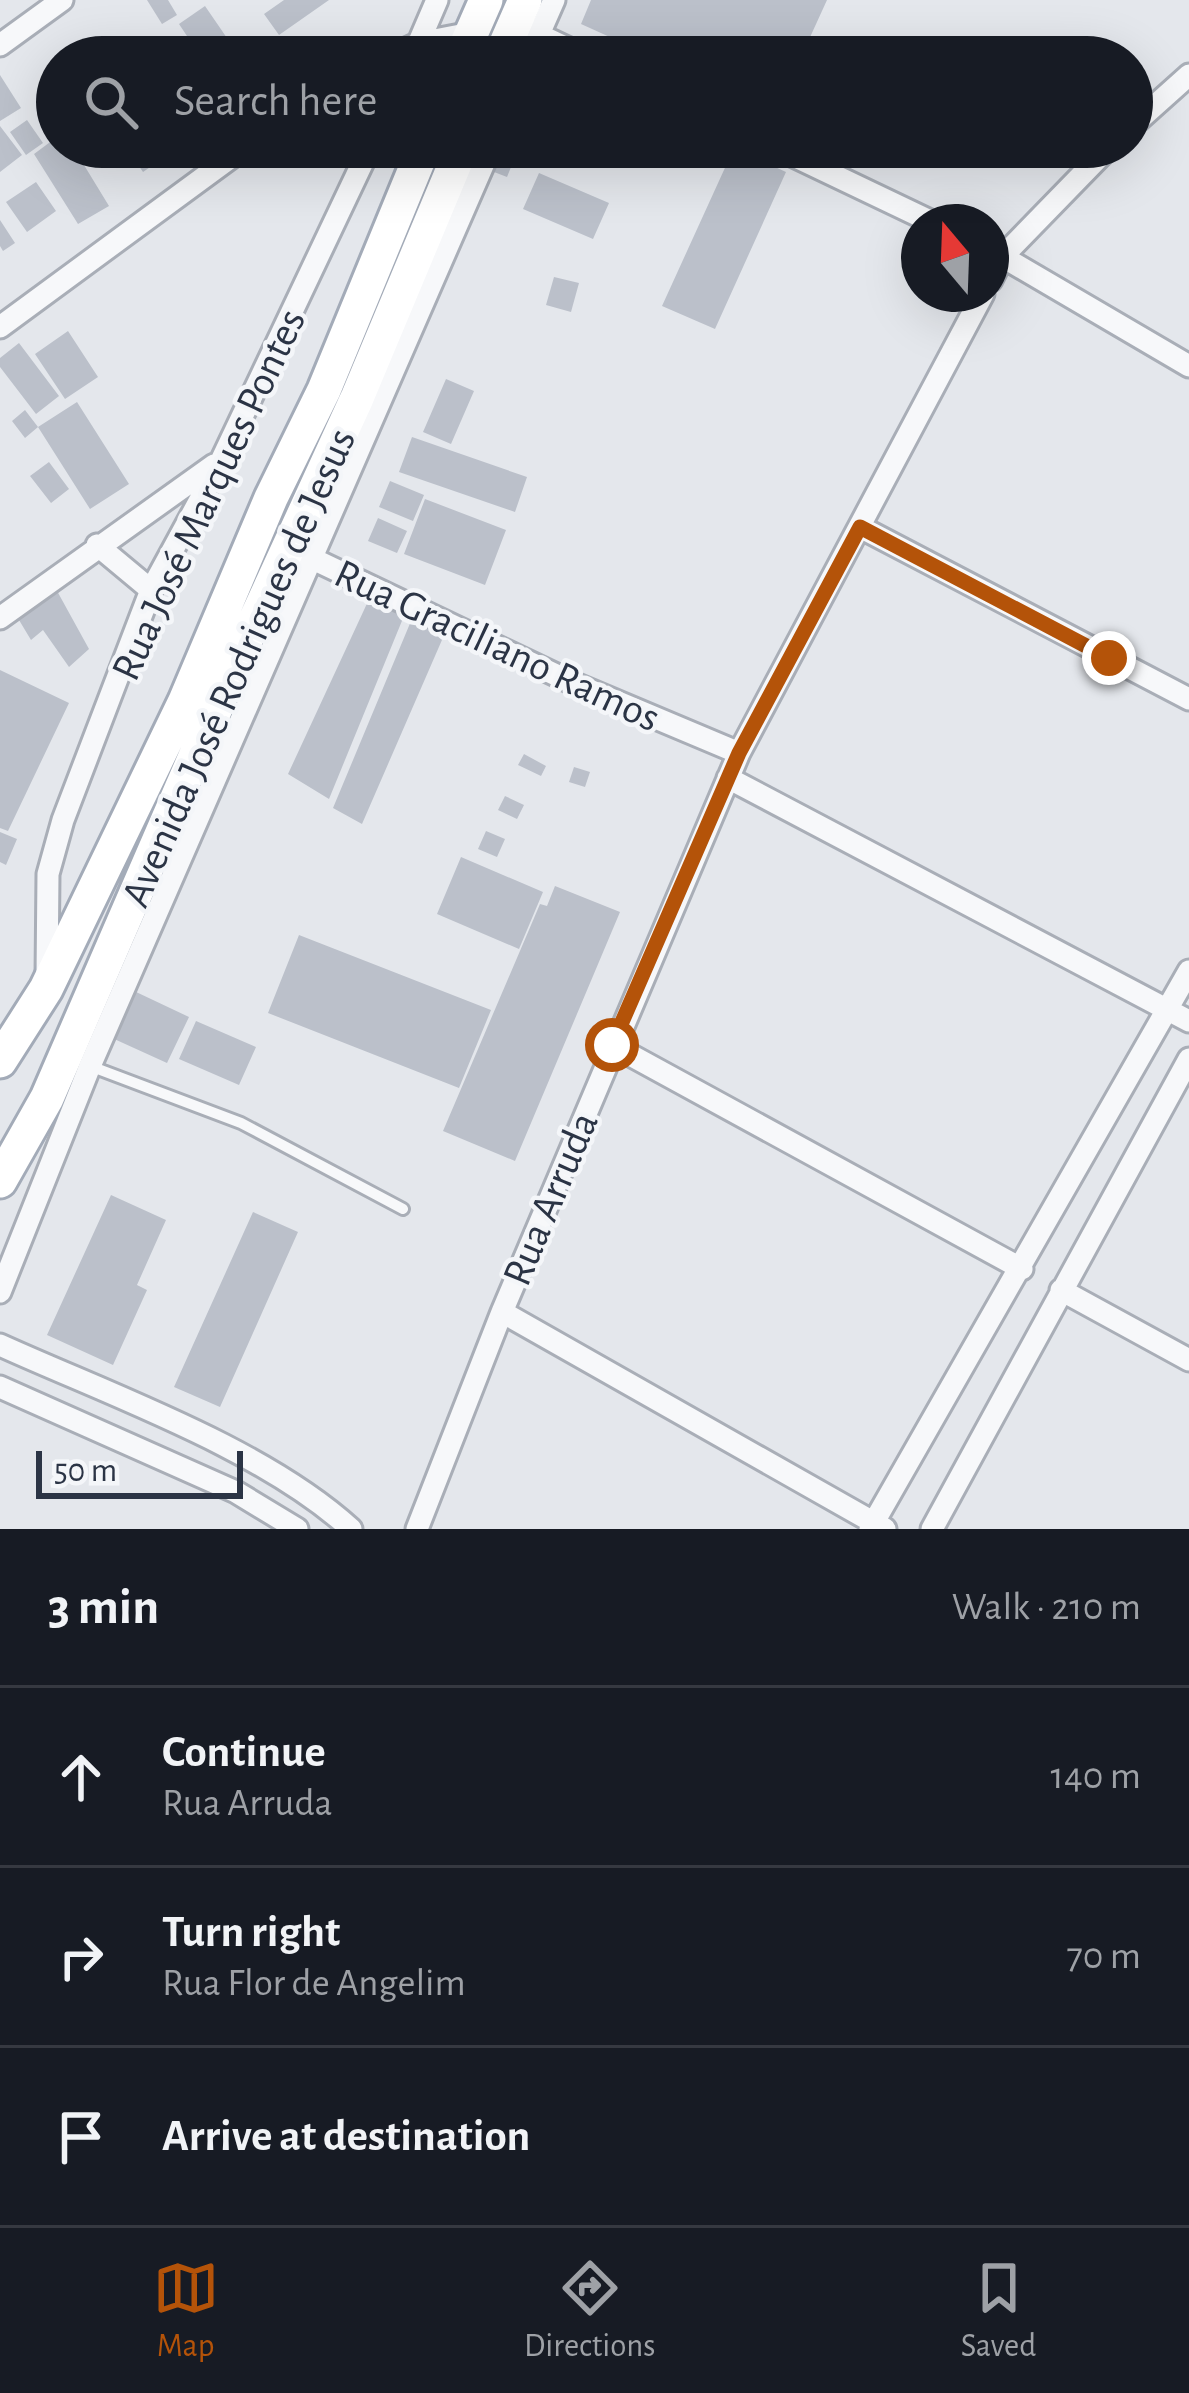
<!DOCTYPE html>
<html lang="en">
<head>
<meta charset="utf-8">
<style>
	:root { --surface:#171b24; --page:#20242c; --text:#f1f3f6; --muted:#9ea1a6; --line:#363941; --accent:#b45309 }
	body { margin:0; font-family:"Alegreya Sans",sans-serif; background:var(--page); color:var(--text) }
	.compass { position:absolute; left:901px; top:204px; width:108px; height:108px; border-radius:50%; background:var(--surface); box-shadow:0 12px 48px #0002; rotate:341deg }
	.scale { position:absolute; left:36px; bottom:30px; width:207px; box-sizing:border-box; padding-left:12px; border:6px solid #2b3445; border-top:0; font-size:33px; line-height:42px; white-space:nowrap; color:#2b3445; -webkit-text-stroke:9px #f4f6f9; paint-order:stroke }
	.stop { position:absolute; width:36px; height:36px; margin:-27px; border:9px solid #b45309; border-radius:50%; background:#fff }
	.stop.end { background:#b45309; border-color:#fff; box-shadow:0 3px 12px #0008 }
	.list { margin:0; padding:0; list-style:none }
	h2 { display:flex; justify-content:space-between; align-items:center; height:156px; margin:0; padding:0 48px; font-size:51px }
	h2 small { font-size:39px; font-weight:400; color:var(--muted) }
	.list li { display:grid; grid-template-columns:78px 1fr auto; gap:36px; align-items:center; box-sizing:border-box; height:180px; padding:0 48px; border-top:3px solid var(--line) }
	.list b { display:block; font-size:45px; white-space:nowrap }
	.list p { margin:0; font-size:39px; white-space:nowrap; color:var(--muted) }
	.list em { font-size:39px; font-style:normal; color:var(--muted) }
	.icon { flex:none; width:66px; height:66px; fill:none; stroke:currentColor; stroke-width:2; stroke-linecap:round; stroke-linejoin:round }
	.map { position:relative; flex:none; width:1189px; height:1529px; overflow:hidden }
	.search { position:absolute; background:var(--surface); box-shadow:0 12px 48px #0002; left:36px; right:36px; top:36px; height:132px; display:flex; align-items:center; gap:30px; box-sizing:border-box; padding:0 42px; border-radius:66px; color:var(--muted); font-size:45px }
	.sheet { height:696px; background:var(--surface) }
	nav { display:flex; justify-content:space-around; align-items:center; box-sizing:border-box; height:168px; border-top:3px solid var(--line); background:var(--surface); font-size:33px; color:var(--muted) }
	nav a { display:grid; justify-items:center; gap:6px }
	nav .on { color:var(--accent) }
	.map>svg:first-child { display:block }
	.building { fill:#bbc0ca }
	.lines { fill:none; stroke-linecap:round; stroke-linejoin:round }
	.lane-casing { stroke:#a9aeb7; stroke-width:16 }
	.street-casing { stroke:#a9aeb7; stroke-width:27 }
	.primary-casing { stroke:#a3abb8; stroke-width:39 }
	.lane { stroke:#f7f8fa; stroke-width:10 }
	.street { stroke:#f7f8fa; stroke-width:21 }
	.primary { stroke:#fff; stroke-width:33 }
	.route { stroke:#b45309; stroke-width:15 }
	.labels { text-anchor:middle; stroke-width:9; stroke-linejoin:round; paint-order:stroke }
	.street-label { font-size:42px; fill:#2b3445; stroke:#f4f6f9 }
</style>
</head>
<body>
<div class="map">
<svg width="1189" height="1529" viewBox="0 0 1189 1529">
	<rect width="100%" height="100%" fill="#e4e7ec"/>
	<path class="building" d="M147,0H168L177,15L162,24Z
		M284,0H329L279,35L264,14Z
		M591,0H827L801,57H654L581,24Z
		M205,6L240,57H201L179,24Z
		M0,75L21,108L0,121Z
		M27,120L43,143L26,155L10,132Z
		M0,126L22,155L0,172Z
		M57,137V147H73L109,206L78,224L34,154Z
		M126,147H173L175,150L143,172Z
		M298,147H331L320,163Z
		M503,147H519L507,177L494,172Z
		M734,148L786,172L715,329L662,306Z
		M539,173L609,203L593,239L523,209Z
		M36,182L56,211L27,232L6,202Z
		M0,220L15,243L3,251L0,246Z
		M554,277L579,283L571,312L546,305Z
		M68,331L98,377L65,399L35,354Z
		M19,343L59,396L36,414L0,367V358Z
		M446,379L474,391L451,444L423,432Z
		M77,402L129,484L90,509L38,427Z
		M25,410L38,427L25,438L12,421Z
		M412,437L527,477L515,512L399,472Z
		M49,462L69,489L51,503L30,476Z
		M390,481L424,495L413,521L379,507Z
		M425,499L506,530L485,585L404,554Z
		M378,518L407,531L397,553L368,541Z
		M51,580L89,649L69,667L43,630L31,640L13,610Z
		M370,597L406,611L329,799L288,774Z
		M411,621L445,633L362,824L333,808Z
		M0,670L69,703L8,831L0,828Z
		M524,754L546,766L541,776L518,765Z
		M574,767L590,772L585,787L569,782Z
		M505,796L524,805L517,819L498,810Z
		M486,831L505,839L497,857L478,849Z
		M0,832L17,839L6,865L0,862Z
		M461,857L543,892L519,949L437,914Z
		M555,886L620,912L515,1161L443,1131L540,904L547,906Z
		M299,935L491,1010L459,1088L268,1013Z
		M134,991L189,1017L167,1063L112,1038Z
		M196,1021L256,1047L239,1085L179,1059Z
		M111,1195L166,1220L137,1285L147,1290L113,1365L47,1335Z
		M253,1212L298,1232L220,1407L174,1387Z"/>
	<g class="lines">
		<defs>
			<path id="lane" d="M90,1066L241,1123L403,1209"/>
			<path id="street" d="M514,23L586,57
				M0,45L62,0
				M416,49L437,0
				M389,57L419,43L471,33
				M529,57L554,0
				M1132,126L1189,75
				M775,147L932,222
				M991,250L1189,366
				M991,280L1003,256L1109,147
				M0,327L245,147
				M860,527L1189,699
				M97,545L151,590
				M312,548L313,559L575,684L739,753
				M0,618L214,465
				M728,778L1189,1021
				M47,976L48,874L63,820L151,590L221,461L370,147
				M612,1045L1022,1269
				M1061,1290L1189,1360
				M0,1292L90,1066L491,147
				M502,1312L885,1529
				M0,1345C110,1395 262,1448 351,1529
				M0,1387L236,1492L297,1529
				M417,1529L502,1312L739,753L983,294
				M870,1529L1189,971
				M932,1529L1189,1059"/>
			<path id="primary" d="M461,57L486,0
				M500,57L525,0
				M0,1061L46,989L185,701L271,498L324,390L424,147
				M0,1181L47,1098L239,655L357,398L462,147"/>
		</defs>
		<use href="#lane" class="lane-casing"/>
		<use href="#street" class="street-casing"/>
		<use href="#primary" class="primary-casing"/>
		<use href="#lane" class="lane"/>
		<use href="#street" class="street"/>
		<use href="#primary" class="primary"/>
	</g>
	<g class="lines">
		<path class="route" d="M612,1045L739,753L860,527L1109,658"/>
	</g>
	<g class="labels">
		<g class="street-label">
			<text transform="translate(207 494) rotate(-65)" y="15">Rua José Marques Pontes</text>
			<text transform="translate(498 644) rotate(25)" y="15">Rua Graciliano Ramos</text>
			<text transform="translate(237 667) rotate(-66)" y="15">Avenida José Rodrigues de Jesus</text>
			<text transform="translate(549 1198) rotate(-67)" y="15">Rua Arruda</text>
		</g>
	</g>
</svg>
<svg class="compass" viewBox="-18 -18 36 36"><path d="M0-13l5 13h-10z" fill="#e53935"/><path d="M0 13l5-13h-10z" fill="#9ea1a6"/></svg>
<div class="scale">50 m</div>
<div class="stop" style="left:612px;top:1045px"></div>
<div class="stop end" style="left:1109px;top:658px"></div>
<div class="search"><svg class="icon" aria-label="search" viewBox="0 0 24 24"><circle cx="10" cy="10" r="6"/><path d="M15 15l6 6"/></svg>Search here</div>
</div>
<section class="sheet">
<h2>3 min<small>Walk · 210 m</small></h2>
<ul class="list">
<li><svg class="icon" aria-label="ahead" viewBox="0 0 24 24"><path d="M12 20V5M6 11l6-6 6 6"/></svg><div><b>Continue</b><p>Rua Arruda</p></div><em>140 m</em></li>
<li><svg class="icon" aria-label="right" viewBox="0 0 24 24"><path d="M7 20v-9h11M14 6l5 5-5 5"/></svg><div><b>Turn right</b><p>Rua Flor de Angelim</p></div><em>70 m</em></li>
<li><svg class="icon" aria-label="arrive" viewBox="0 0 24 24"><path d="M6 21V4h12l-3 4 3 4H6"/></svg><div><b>Arrive at destination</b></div></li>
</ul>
</section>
<nav>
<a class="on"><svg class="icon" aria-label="map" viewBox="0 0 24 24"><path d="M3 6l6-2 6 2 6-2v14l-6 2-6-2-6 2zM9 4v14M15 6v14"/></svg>Map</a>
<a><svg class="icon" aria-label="directions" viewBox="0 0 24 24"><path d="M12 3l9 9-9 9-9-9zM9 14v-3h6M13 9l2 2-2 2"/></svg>Directions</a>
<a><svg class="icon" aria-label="saved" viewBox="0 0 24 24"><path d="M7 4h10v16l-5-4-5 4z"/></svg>Saved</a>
</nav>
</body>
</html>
